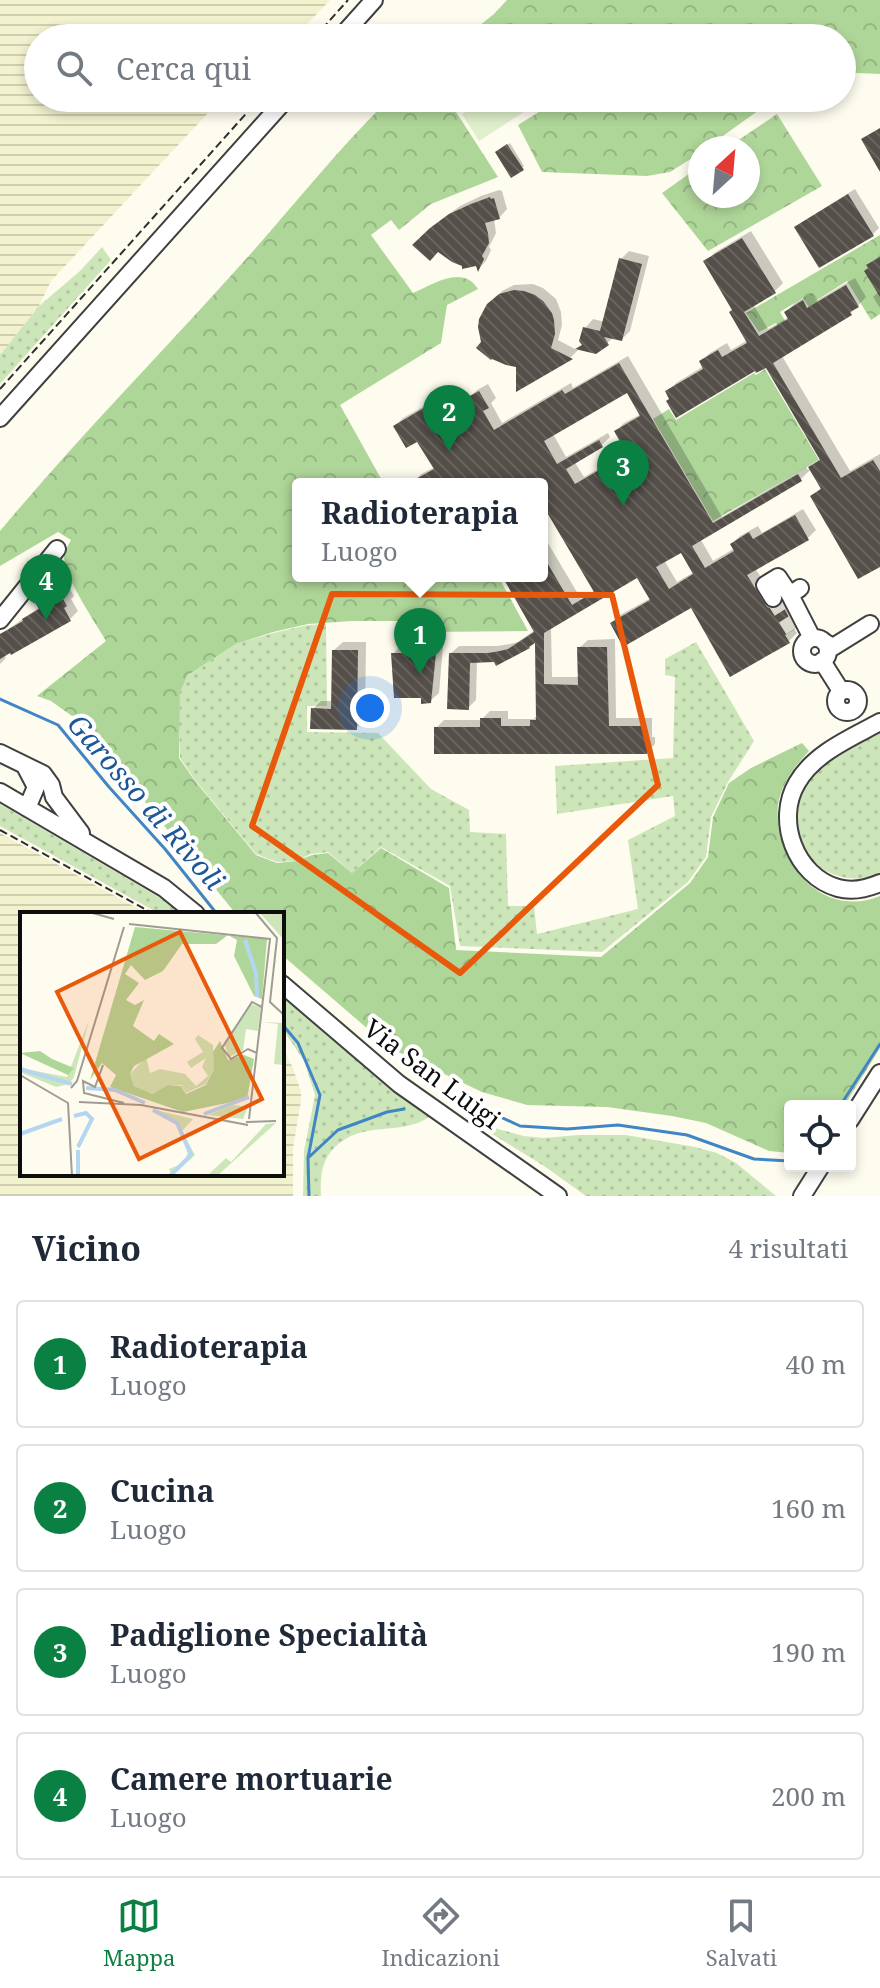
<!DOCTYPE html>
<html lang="it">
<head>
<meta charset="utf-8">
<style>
	:root { --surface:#fff; --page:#f2f2f3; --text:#1f2937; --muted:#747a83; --line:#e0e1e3; --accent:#0b8043 }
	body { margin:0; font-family:"Noto Serif",serif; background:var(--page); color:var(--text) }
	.controls { position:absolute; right:24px; bottom:24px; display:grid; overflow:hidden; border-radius:8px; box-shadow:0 4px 12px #0003 }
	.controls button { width:72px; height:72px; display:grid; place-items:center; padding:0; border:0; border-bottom:2px solid var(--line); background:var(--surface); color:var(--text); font:40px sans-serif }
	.compass { position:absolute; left:688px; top:136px; width:72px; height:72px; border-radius:50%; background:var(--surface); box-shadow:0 4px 12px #0003; rotate:26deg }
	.you { position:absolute; left:370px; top:708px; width:28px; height:28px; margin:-20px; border:6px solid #fff; border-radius:50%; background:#1a73e8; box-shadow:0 0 0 12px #1a73e833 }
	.badge { display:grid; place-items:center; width:52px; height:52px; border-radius:50%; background:var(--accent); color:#fff; font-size:26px; font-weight:700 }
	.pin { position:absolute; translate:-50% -66px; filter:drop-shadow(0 2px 4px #0008) }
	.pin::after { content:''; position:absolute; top:42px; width:28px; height:24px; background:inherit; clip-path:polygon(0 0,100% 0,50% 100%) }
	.popup { position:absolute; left:292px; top:478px; width:256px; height:104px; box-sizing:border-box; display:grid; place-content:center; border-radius:8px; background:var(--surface); filter:drop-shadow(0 2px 6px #0005); font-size:26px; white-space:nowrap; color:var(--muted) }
	.popup b { font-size:30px; color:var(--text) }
	.popup::after { content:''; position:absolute; left:50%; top:100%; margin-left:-16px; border:16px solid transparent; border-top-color:var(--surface) }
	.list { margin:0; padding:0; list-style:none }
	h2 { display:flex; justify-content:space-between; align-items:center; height:104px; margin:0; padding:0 32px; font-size:34px }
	h2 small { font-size:26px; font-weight:400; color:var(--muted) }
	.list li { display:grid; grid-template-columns:52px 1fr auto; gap:24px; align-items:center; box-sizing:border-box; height:128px; margin:0 16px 16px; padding:0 16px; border:2px solid var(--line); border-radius:8px }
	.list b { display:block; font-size:30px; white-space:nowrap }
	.list p { margin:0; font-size:26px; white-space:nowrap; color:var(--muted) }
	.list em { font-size:26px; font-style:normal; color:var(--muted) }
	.icon { flex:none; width:44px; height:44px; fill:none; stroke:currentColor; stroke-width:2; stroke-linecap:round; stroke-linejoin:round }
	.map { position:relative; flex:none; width:880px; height:1196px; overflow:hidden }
	.search { position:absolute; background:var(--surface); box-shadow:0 4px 12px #0003; left:24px; right:24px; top:24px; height:88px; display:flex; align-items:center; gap:20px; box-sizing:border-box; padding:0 28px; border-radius:44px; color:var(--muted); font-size:30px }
	.sheet { height:680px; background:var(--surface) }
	nav { display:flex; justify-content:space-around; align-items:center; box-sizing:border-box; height:112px; border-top:2px solid var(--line); background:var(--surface); font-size:22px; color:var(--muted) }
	nav a { display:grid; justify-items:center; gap:4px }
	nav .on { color:var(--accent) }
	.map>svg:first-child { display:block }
	.farmland { fill:url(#farmland-rules) }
	.grass { fill:url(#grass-dots) }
	.forest { fill:url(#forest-crowns) }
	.pitch { fill:#dfeecb }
	.shadow { fill:#0003; fill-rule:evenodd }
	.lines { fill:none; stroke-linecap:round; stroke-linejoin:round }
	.stream { stroke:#4085c5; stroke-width:3 }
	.building { fill:url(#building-back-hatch); fill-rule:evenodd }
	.minor-tunnel { stroke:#dad8cc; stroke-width:16; stroke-dasharray:16 8; stroke-linecap:butt }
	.minor-casing { stroke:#404040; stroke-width:20 }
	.path { stroke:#2f2f2f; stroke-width:2; stroke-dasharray:8 4; stroke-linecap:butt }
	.minor { stroke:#fff; stroke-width:16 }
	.marked { fill:none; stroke:#e8590c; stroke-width:6; stroke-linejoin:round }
	.labels { text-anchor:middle; stroke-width:8; stroke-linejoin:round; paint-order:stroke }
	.street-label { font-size:26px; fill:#0d0d0d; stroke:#fff }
	.water-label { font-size:28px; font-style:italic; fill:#1d5797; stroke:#fff }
	.inset-river { fill:none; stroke:#b5d6f3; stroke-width:4 }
	.inset-road { fill:none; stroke:#9e9c94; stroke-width:2 }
	.view { fill:#e8590c; fill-opacity:0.15; stroke:#e8590c; stroke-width:4 }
	.inset-edge { fill:none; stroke:#0d0d0d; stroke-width:4 }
</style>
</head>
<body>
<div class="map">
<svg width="880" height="1196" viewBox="0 0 880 1196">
	<defs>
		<pattern id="farmland-rules" width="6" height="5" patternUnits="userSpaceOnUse" patternTransform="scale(2)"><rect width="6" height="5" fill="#f2f2cf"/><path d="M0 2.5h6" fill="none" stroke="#ceceb1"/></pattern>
		<pattern id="grass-dots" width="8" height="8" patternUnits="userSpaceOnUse" patternTransform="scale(2)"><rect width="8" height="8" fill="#cde6b9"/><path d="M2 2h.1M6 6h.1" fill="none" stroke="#afc49e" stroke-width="1.8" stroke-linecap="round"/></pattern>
		<pattern id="forest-crowns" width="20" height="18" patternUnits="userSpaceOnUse" patternTransform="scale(2)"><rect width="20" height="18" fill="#afd699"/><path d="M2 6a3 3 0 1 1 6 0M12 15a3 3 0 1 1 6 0" fill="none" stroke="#95b683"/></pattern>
		<pattern id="building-back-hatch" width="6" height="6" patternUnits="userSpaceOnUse" patternTransform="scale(2)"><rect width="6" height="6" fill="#554f4a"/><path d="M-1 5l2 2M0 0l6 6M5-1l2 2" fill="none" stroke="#686460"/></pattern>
	</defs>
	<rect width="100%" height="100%" fill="#fefcee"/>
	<path class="farmland" d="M0,0H330L294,38H38V98H222L51,281L39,306L0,355Z
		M0,833L148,914H22V1174H282V1047L292,1066L301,1091V1101L293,1148V1196H0Z"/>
	<path class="grass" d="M102,247L111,260L0,384V355L39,306L80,271Z
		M326,624L327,706H307V732L378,733L431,789L469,810L470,832L506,834L508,906H534L537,934L638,909L628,840L675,816L673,796L557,814L555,766L673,758L675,677L665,675V659L696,642L754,741L728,782L711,817L706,857L688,882L602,952L460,946L450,886L381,847L352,873L328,852L311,854L296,861L277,862L256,854L195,780L180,758L179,720L180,692L188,675L236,644L273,633L308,625Z
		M880,730V875C829,890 787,855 800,801C802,792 805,780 811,773C825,757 861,741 880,730Z
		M0,804L174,906L186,914H160L0,826Z
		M282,993L429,1117C400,1137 363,1119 334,1148C321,1161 320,1179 321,1196H303L304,1151L315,1095L304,1061L282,1028Z
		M471,1116L498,1129L524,1136L544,1138L579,1135H626L695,1147L717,1153L736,1163L776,1196H586L544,1166L468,1119Z"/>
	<path class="forest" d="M507,0H880V74L857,73L842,74V38H464L494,14Z
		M390,98H447L498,177L431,204L399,230L391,220L371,235L413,293C433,284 463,264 478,289L447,305L441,343L340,405L384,484H298V576H498L528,631L426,632L407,621H352L308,624L273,632L236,644L188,675L180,692L179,758L195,781L256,855L277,863L297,861L312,855L328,853L352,873L381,848L449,888L456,950L601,957L690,883L708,857L713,817L729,783L751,768L802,743L809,751C795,766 781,784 778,805C773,862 822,920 880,896V1048L844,1106H790V1153L769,1151L706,1123L672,1116L607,1107L527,1105L482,1092L390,1048L282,955V914H236L79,721L51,701L37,696L106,641C94,620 66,580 64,558C64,551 68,546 71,540L58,532L0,566V531C75,441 158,357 236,270C288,213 335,152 390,98Z
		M534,98H776L706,148H700V153L670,172L647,176L542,172L518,125L542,110Z
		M777,114L822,186L708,251L662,193L700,166V196H748V148H727Z
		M880,235V314L871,320L847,281L817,300L821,306L812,312L803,298L780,312L788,326L781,330L776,323L759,332L746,313Z
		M765,369L819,460L713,521L653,419L669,409L676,420L754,373L756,375Z"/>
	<path class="pitch" d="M486,98H528L533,106L479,141L462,114Z"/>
	<path class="shadow" d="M510,143L524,166L522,168L500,150Z
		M855,189L879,228L873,234L796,228L802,222Z
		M499,190L502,191L507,209L499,218L494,219L496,233L489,247L491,250L486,261L479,268L477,264L438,250L415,245L441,220L460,206L481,196Z
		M751,231L783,283L774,292L753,304L768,329L789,317L786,312L795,303L812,293L816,301L855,278L866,297L851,313L782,356L850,471L880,454V564L812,496L822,487L811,469L801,479L701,540L713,561L735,548L732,544L740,536L758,526L762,533L803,509L816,530L808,538L755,568L775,600L784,602L791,597L802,619L793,628L797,633L789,641L691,605L612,623L620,615L651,598L638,576L551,627L552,677H580L579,648L588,640L615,639L616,718H652V737H655V744L647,752L436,728L444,720H481L490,711H508V719H534L537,715V640L495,660L477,661L476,700L468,708L450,654L459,646H497L510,644L518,642L535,630L504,576H542V533L581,599L595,590L542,500V484H414L413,482L421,474L435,467L417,439L395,426L403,418L442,396L452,412L471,401L469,398L477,390L488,384L496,398L491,403L502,423L571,383L573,388L628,356L722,517L806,467L808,470L821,458L766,365L671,398L667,392L676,383L704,366L701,361L710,353L727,343L731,350L748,340L734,309L706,262L714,253ZM628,390L641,414L624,423L616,431L628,452L584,477L574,461L602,445L610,437L608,433L566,457L553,434ZM681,550L694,572L677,582L664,560Z
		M629,251L649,256L630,331L622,339L614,337L607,343L580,348L571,357L518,389V365L483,343L494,300L502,291L514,285L533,284L543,288L556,299L561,312L562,325L558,340L577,350L583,344L585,328L593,319L605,322L621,259Z
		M880,255V308L873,297L879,291L868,266Z
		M60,572L74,596L71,599L78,611L70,619L5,656L6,658L0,664V635L40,607L45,584Z
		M343,642H366L365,720L356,728L313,709L321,701H334V650Z
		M401,645L443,646L439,693L430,701L423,696L393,654Z"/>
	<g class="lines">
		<path class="stream" d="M0,699L58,725L109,787L165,849L217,914
			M282,1024L298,1043L320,1095L308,1158L309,1196
			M451,1100L479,1107L520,1126L567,1129L618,1125L687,1135L754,1159L790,1161
			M840,1106L880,1044
			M308,1158L338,1130L387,1112L404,1109"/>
	</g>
	<path class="building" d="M880,128V172L861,139Z
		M507,144L524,170L511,178L495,152Z
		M848,194L874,236L819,268L794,227Z
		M490,197L491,199L494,198L500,219L485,223L488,233L489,243L482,256L484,259L478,272L476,266L462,269V266L452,262L438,252L430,261L412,245L430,228L449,214L471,204Z
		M742,238L776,293L744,312L759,336L788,319L784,312L803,300L807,308L846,285L859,307L850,312L852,315L773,363L841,478L873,460L880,471V567L858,579L810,496L821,489L808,467L820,460L766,368L756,373L755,371L676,418L666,401L669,399L665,391L703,369L699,361L718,350L722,357L747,343L729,312L732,310L703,261Z
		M880,257V297L864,271L868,268L866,265Z
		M619,258L642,264L622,341L604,337L609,345L596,354L575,349L582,345L579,341L583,327L600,331Z
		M514,290L524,291L535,295L543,301L552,313L554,320L555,334L551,348L573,359L516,392V367L506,365L492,359L491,360L476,348L481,342L478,327L479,319L487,304L499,294Z
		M619,363L713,523L798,474L802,481L692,546L705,568L734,551L730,544L749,532L753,539L795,515L809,540L747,575L767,607L774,609L782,604L795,629L785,635L790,643L730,677L691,608L623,647L610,623L650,600L637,578L544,633V684L578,685L577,647H607L609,726H645V744H647V754H434V727H480V718H501V726H530V720H536L535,643L529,647L530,648L496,666L494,662L470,663L469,710L447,709L449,653H488L500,651L508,649L534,632L502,576H542V554L572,605L594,592L542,504V484H407L434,469L417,442L406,448L393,426L434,402L443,419L470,403L466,398L479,391L489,408L483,411L494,430L562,390L565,394ZM627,393L640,416L614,431L627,454L575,484L566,469L603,447L599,440L557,464L544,441ZM681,553L693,574L669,589L656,567Z
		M51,579L67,606L64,608L71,621L11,655L10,653L0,659V634L23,621L22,619L39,609L32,597L44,583Z
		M332,650H358L357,730L310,729L311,708L331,709Z
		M391,653H436L431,703L421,704V698H394Z"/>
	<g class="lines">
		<path class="minor-tunnel" d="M773,598L793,630"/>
		<defs>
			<path id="minor" d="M340,38L374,0
				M0,418L287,98
				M800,588L790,595L812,638
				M773,598L765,585L778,577L790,595
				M0,620L57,549
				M802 651a13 13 0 1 1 26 0a13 13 0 1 1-26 0Z
				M824,642L833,647L870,624
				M822,661L841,691
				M836 701a11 11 0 1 1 22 0a11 11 0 1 1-22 0Z
				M880,722C851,738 814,753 797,783C775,820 795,876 838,888C853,892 866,889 880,883
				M0,753L43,774L51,785L54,797L81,833
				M25,766L36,787L27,808
				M0,792L164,888L196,914
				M282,984L399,1084L558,1196
				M850,1120L880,1073
				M802,1196L821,1166"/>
		</defs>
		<use href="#minor" class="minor-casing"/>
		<path class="path" d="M314,38L348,0
			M0,389L260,98
			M0,830L154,914"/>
		<use href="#minor" class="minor"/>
	</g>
	<path class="marked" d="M332,594L612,595L658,785L460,973L252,826Z"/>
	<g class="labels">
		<g class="street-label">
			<text transform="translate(432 1074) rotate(37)" y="9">Via San Luigi</text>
		</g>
		<g class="water-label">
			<text transform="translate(146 802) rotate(49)" y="10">Garosso di Rivoli</text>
		</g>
	</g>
	<g transform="translate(20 912)">
		<rect width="264" height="264" fill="#fefcee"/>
		<path d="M239,0H264V28ZM230,92L241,95L238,119L226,117L223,138L209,145L204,131ZM69,108L54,165L49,172L36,175L0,160V156L47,165ZM241,110L264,111V153L254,152L258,112ZM178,123L193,133L194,157L186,172L166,181L161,173H149L131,182L114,174L110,162L126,145L130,161L140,157L165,162L176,174L188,164L182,155L186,146L171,156L167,150L183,140L175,127ZM213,193L228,195L223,207L188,203ZM132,197L173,207L162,219L175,243L152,264L149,257L164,251L168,240L156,212ZM256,211L197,264H187L206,246L211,250L246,212Z" fill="#cde6b9"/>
		<path d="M115,15L247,27L242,87L234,84L214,44L217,28L208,23L196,32H162L143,59L125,68L111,53L105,62L119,71L106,88L115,93L124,88L113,114L134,129L139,122L154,132L114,154L110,162L114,174L132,182L148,173L161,174L166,182L186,173L194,157L193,140L200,129L208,148L224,143L234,147L227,187L163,200L90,175L96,163L82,151L70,168ZM20,139L32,147L54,156L48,163L0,141Z" fill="#afd699"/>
		<path class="inset-river" d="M225,28L236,61L237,85M0,157L52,172M66,176L95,178L125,191M133,198L157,211L171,243L150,264M184,202L229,185M54,204L66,201L72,207L58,235M0,222L42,207M58,264V238"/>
		<path class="inset-road" d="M69,0L94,7M235,0L257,26L250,90L264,103M109,12L250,27L229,207M237,141L228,137L211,147L202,136L232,90L242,95M83,153L75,175L63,169L64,181L104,191M0,163L48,191L52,264M51,176L57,169L104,15M59,190L121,193L228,213M226,210L256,209"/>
		<path class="view" d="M160,20L242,187L119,247L37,80Z"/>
		<rect width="264" height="264" class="inset-edge"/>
	</g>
</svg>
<div class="controls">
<button><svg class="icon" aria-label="locate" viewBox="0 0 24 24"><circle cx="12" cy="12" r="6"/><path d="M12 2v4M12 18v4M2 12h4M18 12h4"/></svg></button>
</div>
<svg class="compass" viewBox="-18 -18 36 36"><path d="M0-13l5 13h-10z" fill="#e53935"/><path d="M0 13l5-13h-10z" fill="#747a83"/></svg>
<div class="you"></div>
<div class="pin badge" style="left:420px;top:674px">1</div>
<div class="popup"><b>Radioterapia</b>Luogo</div>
<div class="pin badge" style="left:449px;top:451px">2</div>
<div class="pin badge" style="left:623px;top:506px">3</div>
<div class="pin badge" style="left:46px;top:620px">4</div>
<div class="search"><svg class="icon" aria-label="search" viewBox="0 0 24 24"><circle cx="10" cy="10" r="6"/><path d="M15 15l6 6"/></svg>Cerca qui</div>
</div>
<section class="sheet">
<h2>Vicino<small>4 risultati</small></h2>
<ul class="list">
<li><span class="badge">1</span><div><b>Radioterapia</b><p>Luogo</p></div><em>40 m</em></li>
<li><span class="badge">2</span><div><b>Cucina</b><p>Luogo</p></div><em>160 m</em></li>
<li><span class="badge">3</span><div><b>Padiglione Specialità</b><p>Luogo</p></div><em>190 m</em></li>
<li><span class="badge">4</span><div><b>Camere mortuarie</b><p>Luogo</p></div><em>200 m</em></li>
</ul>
</section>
<nav>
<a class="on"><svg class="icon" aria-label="map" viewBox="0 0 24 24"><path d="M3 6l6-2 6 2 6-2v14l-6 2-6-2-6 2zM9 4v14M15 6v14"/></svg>Mappa</a>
<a><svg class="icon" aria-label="directions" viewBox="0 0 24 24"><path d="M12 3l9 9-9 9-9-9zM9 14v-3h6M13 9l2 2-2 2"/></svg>Indicazioni</a>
<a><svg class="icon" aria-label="saved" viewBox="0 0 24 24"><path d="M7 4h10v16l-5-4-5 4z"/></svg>Salvati</a>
</nav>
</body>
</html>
